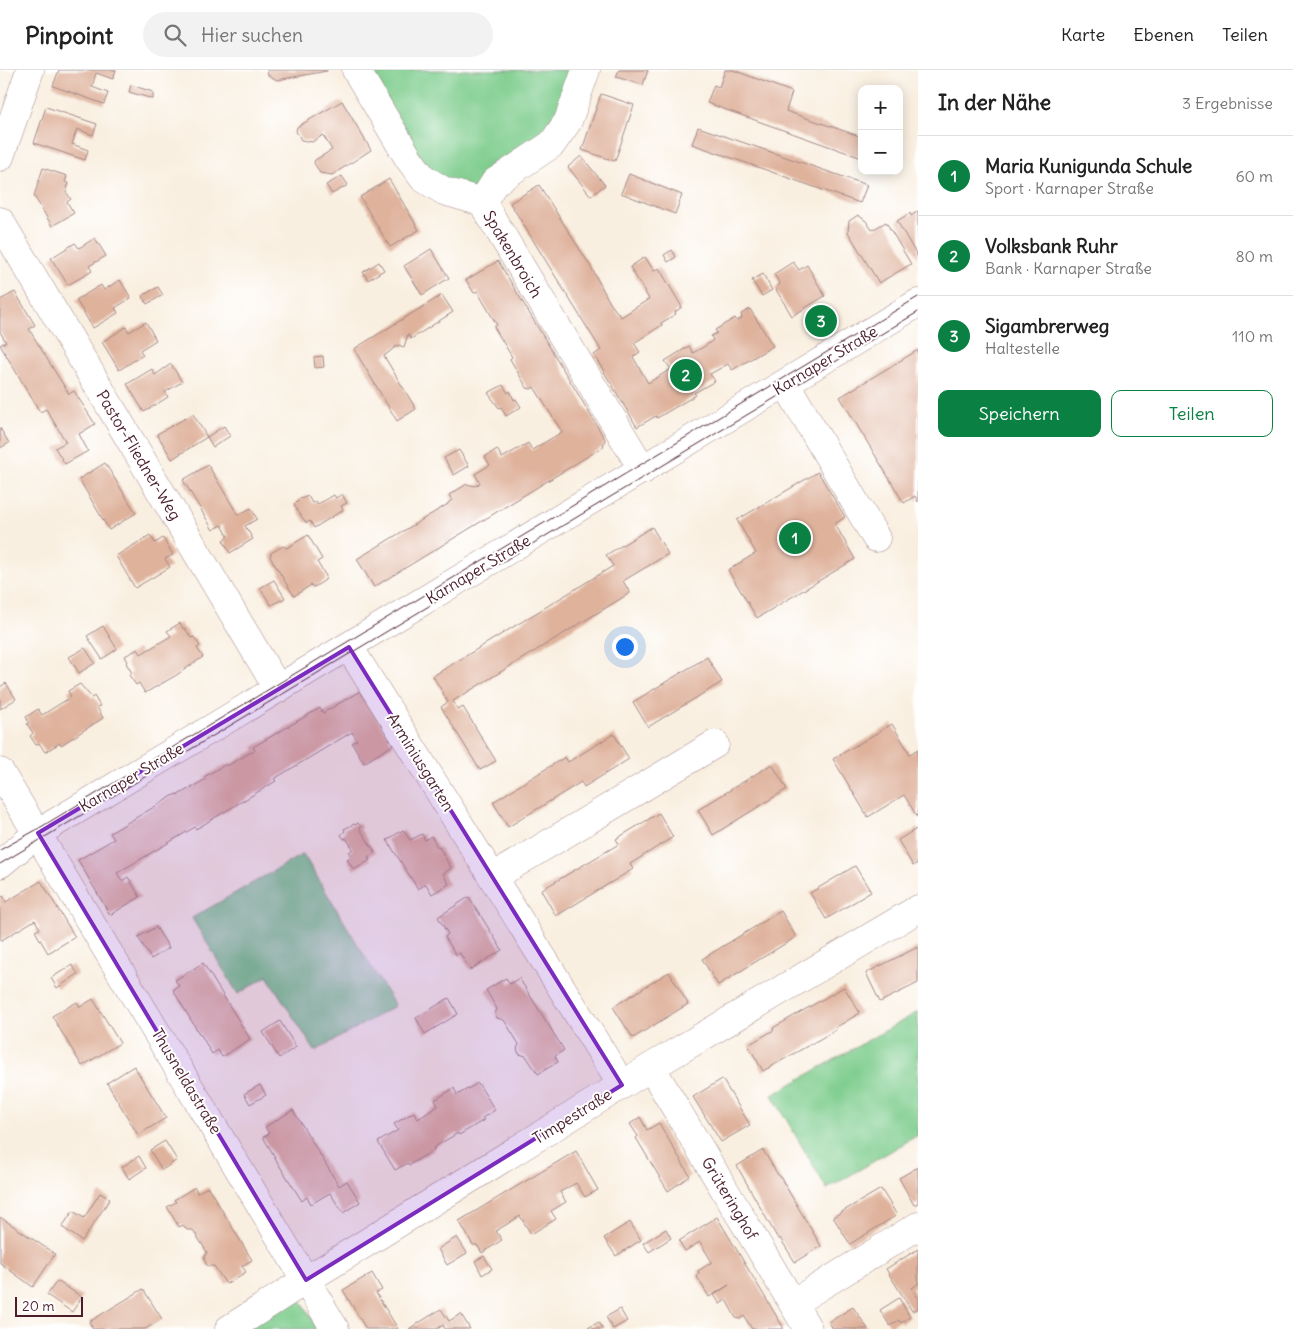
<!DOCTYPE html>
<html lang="de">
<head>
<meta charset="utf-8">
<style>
	:root { --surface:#fff; --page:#f2f2f2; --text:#222; --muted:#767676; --line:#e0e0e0; --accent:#0b8043 }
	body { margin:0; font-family:Delius,sans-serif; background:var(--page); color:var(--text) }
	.controls { position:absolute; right:15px; top:15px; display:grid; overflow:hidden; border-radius:10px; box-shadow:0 2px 12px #0003 }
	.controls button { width:45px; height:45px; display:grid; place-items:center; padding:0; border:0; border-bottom:1px solid var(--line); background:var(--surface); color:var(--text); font:25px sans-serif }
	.scale { position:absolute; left:15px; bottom:12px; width:68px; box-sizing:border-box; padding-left:5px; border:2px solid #4a1f2b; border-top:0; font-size:14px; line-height:18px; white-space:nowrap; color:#4a1f2b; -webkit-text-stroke:4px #fff; paint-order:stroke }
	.you { position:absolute; left:624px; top:576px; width:18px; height:18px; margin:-12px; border:4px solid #fff; border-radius:50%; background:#1a73e8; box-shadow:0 0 0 8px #1a73e833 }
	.badge { display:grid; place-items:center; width:32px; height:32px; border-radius:50%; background:var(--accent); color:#fff; font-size:16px; font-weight:700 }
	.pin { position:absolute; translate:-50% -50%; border:2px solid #fff; box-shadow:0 1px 5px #0006 }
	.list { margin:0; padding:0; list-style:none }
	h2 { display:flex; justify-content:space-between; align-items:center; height:65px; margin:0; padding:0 20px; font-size:21px }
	h2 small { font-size:16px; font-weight:400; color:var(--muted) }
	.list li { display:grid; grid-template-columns:32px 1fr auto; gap:15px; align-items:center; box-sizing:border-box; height:80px; padding:0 20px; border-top:1px solid var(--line) }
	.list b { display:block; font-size:19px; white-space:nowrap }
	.list p { margin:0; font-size:16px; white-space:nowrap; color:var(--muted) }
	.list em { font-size:16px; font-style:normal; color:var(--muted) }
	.actions { display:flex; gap:10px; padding:15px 20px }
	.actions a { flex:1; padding:11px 0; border:1px solid var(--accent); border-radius:10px; text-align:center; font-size:18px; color:var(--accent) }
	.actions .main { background:var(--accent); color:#fff }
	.icon { flex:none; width:28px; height:28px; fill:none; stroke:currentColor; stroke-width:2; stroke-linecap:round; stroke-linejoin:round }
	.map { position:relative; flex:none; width:918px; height:1259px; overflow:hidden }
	header { display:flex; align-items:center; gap:30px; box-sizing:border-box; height:70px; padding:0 25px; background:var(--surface); border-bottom:1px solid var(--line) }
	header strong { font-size:24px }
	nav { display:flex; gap:28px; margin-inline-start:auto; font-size:18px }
	.search { width:350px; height:45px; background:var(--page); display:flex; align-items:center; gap:12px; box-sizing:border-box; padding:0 18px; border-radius:28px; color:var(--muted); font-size:19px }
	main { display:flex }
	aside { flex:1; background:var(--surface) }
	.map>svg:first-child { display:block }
	.green { fill:#7dcc8c; stroke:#64765c }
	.building { fill:#dfb29c }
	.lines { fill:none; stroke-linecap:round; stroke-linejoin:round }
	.minor-casing { stroke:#a28786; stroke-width:29 }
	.major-casing { stroke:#a28786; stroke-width:29 }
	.minor { stroke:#fff; stroke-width:28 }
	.major { stroke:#fff; stroke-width:28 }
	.tram { stroke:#4a1f2b; stroke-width:1 }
	.marked { fill:#7b2cbf; fill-opacity:0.2; stroke:#7b2cbf; stroke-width:4; stroke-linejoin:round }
	.labels { text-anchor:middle; stroke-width:4; stroke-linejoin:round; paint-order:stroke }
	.street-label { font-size:16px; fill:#4a1f2b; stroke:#fff }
</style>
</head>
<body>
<header>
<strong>Pinpoint</strong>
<div class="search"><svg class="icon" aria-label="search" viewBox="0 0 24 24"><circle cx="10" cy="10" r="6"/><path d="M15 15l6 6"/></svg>Hier suchen</div>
<nav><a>Karte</a><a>Ebenen</a><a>Teilen</a></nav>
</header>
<main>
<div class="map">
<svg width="918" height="1259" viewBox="0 0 918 1259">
	<rect width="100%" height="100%" fill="#fff"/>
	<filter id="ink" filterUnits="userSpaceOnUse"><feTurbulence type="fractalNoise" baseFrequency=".02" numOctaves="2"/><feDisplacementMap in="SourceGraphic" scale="10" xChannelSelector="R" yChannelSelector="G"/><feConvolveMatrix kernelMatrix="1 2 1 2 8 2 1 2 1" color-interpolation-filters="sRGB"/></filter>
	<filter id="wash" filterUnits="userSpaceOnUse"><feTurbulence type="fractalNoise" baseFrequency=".0096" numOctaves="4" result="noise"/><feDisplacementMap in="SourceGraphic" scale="20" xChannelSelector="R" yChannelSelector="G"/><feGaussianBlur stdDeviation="1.12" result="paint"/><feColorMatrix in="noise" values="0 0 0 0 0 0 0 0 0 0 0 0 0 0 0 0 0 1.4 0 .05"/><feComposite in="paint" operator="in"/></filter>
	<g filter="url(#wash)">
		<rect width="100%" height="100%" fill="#f9efe0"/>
		<path class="green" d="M356,0H586L568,51L482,132L444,121Z
			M303,784L395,936L315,981L267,906L238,924L192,848Z
			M918,942V1065L827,1119L772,1025Z
			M299,1227L318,1259H247Z"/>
		<g id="blocks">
			<path class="building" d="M59,0H116L113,9L96,3L92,17L108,23L104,34L53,16Z
				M267,0H327V1L277,10L268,5Z
				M619,0H648L643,15L616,7Z
				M725,0H733L792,22L786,41L862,67V88L707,33L714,15L719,17Z
				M131,15L153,22V29L129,22Z
				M601,24L634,35L615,91L582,80Z
				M342,31L371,80L332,105L320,103L314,93L315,90L332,80L323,65L312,72L301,70L296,61L297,57Z
				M46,37L97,54L93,65L77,59L72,74L88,80L85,90L34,73Z
				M698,57L867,115L860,133L692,74Z
				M581,86L605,115L591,126L568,97Z
				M43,98L67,106L65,112L69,113L66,122L71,129L67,132L74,143L52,156L34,126Z
				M629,104L682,125L675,144L621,123Z
				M342,106L348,115L332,124L326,115Z
				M389,109L419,160L390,177L360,127Z
				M539,115L591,197L610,233L621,247L649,229L630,197L645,187L654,201L659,198L682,237L675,242L676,244L661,253L662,255L634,273L640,282L633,287L648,313L671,299L665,291L689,276L693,283L705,276L713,270L711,266L717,263L715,260L735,248L737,251L742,248L741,244L750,239L773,276L732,300L728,294L710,304L715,311L694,323L696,325L657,348L656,346L637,357L594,285L601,280L510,133Z
				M918,141V187L897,151L910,143L911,146Z
				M858,145L866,151L872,160L886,152L911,194L879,213L848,162L849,151Z
				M95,168L106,186L89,196L92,201L68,215L51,188L75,173L79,178Z
				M431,179L449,208L422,225L404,196Z
				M672,180L676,187L668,192L664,185Z
				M498,191L605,369L603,377L374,517L357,489L448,434V433L452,430L449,425L467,414L475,416L480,413L475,404L490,395L485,387L497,379L502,388L528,373L532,380L562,362L534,317L531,319L527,318L510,289L512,287L494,257L497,255L477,221L474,223L466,210Z
				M379,192L384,200L368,210L363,202Z
				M793,192L799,200L807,195L825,226L792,246L775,218L780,214L774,204Z
				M763,204L772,220L762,226L752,210Z
				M120,210L131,228L115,238L118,243L93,258L76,230L101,215L104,220Z
				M158,217L163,225L147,234L142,226Z
				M15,222L35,255L29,259L49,292L69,324L74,321L95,354L79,364L88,381L65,394L55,378L66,372L46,339L40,342L0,275L6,272L0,262V230Z
				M442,225L453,242L411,269L408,264L404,277L398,275L384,286L416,339L397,351L354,279Z
				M146,252L156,270L140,280L143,285L119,300L102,272L126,257L129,262Z
				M918,280V432L915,426L904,433L840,327Z
				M323,286L324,297L315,298L314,287Z
				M171,294L182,312L165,322L168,327L144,342L127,314L152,299L155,305Z
				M503,315L508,323L510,321L514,330L516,329L521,337L506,346L501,337L499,338L488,323Z
				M193,344L207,367L172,389L157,364Z
				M224,356L230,366L213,377L207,367Z
				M0,358L9,373L0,378Z
				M459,380L469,396L454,405L444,388Z
				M105,393L136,443L109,460L79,409Z
				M208,395L238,445L251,438L257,449L245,456L253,469L230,483L223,470L228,466L222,455L213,460L183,410Z
				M818,402L845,447L835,454L855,489L757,548L728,500L756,483L737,450Z
				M342,424L347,433L341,436L343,440L314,458L310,451L306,453L294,435L300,429L308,426L312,433L316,431L318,434L334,425L336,428Z
				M652,457L668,484L623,511L630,523L453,631L458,640L463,637L496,691L480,700L441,637L448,632L433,606L613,496L606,485Z
				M150,465L155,473L163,468L173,485L165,489L170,497L135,518L116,486Z
				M308,465L322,489L317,492L326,506L325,510L316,516L313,517L311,515L294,526L270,487L271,483L283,476L287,478Z
				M274,510L285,528L271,535L260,518Z
				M180,553L183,559L185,558L191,568L194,567L200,576L197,578L203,587L175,606L145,623L139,613L136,615L129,605L132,603L126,593L128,592L125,586L138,579L141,584L171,566L167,561Z
				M103,556L117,579L102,589L87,566Z
				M85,578L95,593L79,603L69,587Z
				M707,587L722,612L648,657L633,632Z
				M6,613L16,629L0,639V617Z
				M80,614L92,628L94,626L100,636L97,637L103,648L61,675L60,673L45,682L39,673L36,675L30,666L33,663L27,654L29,653L26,647L38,639L42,645L71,627L68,621Z
				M360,621L393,675L364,693L352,673L357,670L352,662L274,709L276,711L196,759L195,757L163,776L117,803L122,811L128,807L140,827L110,845L78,790L114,769L110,763L176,724L178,725L206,709L204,707L226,694L227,696L255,680L253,677L320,638L323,643Z
				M892,654L910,684L918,679V748L904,725L868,747L833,689Z
				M614,664L629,689L584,717L581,712L508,757L493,732L565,687L568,692Z
				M772,694L787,719L713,765L698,740Z
				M659,743L673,767L630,794L633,799L556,846L541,820L619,774L616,769Z
				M358,753L361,757L360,759L375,782L368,787L370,790L354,800L347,789L352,786L349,782L353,779L346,768L344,769L341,765L345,761L344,759L354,754L355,755Z
				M918,758V793L913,796L898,770Z
				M403,760L410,770L422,764L425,770L431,766L438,778L439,777L451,798L443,804L449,814L432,824L426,814L418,819L387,770Z
				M855,796L871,822L826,849L810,823Z
				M41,811L75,867L48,883L35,861L40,859L35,850L0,871V828L3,826L6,832Z
				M469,827L502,880L470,900L460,883L456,885L445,867L448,864L438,847Z
				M781,841L796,867L718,915L702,889Z
				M156,857L169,878L151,889L138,867Z
				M918,877V913L880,932L866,903Z
				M203,893L250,969L222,987L218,980L212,984L201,965H200L173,920L179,916L175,910Z
				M72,895L78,904L57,918L51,908Z
				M669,902L688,934L633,968L613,937Z
				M506,908L510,914L519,908L564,980L555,986L558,992L538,1004L526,986L519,984L517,979L519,974L504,950L497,948L495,944L497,939L486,920Z
				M844,917L860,943L835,958L836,960L763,1001L748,975L774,960L773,958Z
				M449,928L458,944L425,964L416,948Z
				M93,929L120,973L82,996L52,946L77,932L80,937Z
				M280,951L296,977L279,988L263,962Z
				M134,996L166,1048L138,1065L107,1013Z
				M722,1009L750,1055L721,1072L693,1027Z
				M478,1013L495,1040L482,1048L484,1050L459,1065L458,1063L433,1078L434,1080L409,1095L408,1093L395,1100L378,1072L398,1060L394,1054L414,1042L418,1049L438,1036L435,1030L454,1018L457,1025Z
				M260,1015L266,1025L250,1034L244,1024Z
				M293,1040L339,1116L347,1111L360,1132L343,1143L330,1123L311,1134L307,1127L302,1131L274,1087H275L263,1067L269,1064L265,1057Z
				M640,1047L647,1060L659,1053L690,1106L668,1121L636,1068L638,1066L630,1054Z
				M165,1071L177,1090L162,1100L150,1080Z
				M763,1080L778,1105H779L821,1176L795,1192L780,1168L778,1169L737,1096Z
				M576,1081L598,1120L585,1127L576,1113L560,1122L566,1132L551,1141L556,1149L531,1164L520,1146L496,1161L502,1170L482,1183L477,1175H473L459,1151Z
				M139,1086L146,1098L129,1109L122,1097Z
				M918,1097V1133L914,1135L899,1108Z
				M195,1117L197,1123L208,1117L252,1190L242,1196L246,1202L226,1214L214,1196H208L206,1194L204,1188L207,1182L193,1160H187L183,1155L179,1157L167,1137L176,1132L174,1130Z
				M881,1119L897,1145L850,1174L833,1147Z
				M100,1123L110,1129L82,1171L62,1157L73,1141L84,1148Z
				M0,1147L55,1184L33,1217L0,1193Z
				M717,1147L783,1257V1259H752L744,1246L740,1249L736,1248L726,1230L720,1234L714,1225L729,1215L709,1227L696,1205L699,1204L698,1201L712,1192L700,1172L685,1181L679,1171Z
				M630,1152L641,1170L616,1186L604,1168Z
				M666,1159L671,1168L649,1182L643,1173Z
				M457,1167L467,1183L447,1195L438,1179Z
				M918,1179V1214L912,1218L918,1228V1238L912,1241L886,1199Z
				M484,1186L492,1199L482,1205L475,1191Z
				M372,1203L382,1220L376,1223L398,1259H366L343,1220Z
				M57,1211L82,1227L72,1242L47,1225Z
				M143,1219L162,1249L145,1259H93L89,1252Z
				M899,1228L910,1247L901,1253L899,1250L890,1256L880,1240Z
				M853,1237L868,1259H833L829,1252Z
				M441,1239L449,1251L461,1244L470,1259H445L443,1255L437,1259H409Z
				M620,1239L627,1251L613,1259L606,1247Z
				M599,1252L603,1259H586Z"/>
		</g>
	</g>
	<g filter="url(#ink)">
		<use href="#blocks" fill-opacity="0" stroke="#a28786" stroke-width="1"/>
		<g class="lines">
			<defs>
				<path id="minor" d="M356,0L409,89L423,108L444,121L482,132L643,400
					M0,87L30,0
					M482,132L495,112L552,74L568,51L586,0
					M0,151L278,619
					M786,314L876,468
					M349,577L622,1015
					M0,702L335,1259
					M493,807L715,674
					M651,997L808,1259
					M793,1233L918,1156
					M229,1259L306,1210L651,997L918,839"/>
				<path id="major" d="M0,794L38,763L918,233"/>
			</defs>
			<use href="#minor" class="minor-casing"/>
			<use href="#major" class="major-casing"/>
			<use href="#minor" class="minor"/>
			<use href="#major" class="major"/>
			<path class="tram" d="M0,780L36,760L918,227
				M0,794L918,242"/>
		</g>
	</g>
	<path class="marked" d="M349,577L622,1015L306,1210L38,763Z"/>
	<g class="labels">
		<g class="street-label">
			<text transform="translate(513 184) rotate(59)" y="6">Spakenbroich</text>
			<text transform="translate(825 290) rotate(-31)" y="6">Karnaper Straße</text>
			<text transform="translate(139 385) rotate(59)" y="6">Pastor-Fliedner-Weg</text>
			<text transform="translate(478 499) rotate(-31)" y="6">Karnaper Straße</text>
			<text transform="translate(421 692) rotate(58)" y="6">Arminiusgarten</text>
			<text transform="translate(131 707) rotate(-31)" y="6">Karnaper Straße</text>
			<text transform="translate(187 1011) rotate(59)" y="6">Thusneldastraße</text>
			<text transform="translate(572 1046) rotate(-32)" y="6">Timpestraße</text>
			<text transform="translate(730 1128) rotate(59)" y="6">Grüteringhof</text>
		</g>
	</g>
</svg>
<div class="controls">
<button>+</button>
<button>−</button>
</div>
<div class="scale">20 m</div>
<div class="you"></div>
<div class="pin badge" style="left:795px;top:468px">1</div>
<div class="pin badge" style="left:686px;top:305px">2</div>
<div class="pin badge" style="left:821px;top:251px">3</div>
</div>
<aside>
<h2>In der Nähe<small>3 Ergebnisse</small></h2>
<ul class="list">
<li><span class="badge">1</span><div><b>Maria Kunigunda Schule</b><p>Sport · Karnaper Straße</p></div><em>60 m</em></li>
<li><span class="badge">2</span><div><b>Volksbank Ruhr</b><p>Bank · Karnaper Straße</p></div><em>80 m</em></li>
<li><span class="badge">3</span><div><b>Sigambrerweg</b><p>Haltestelle</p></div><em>110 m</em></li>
</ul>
<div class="actions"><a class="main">Speichern</a><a>Teilen</a></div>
</aside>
</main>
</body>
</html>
